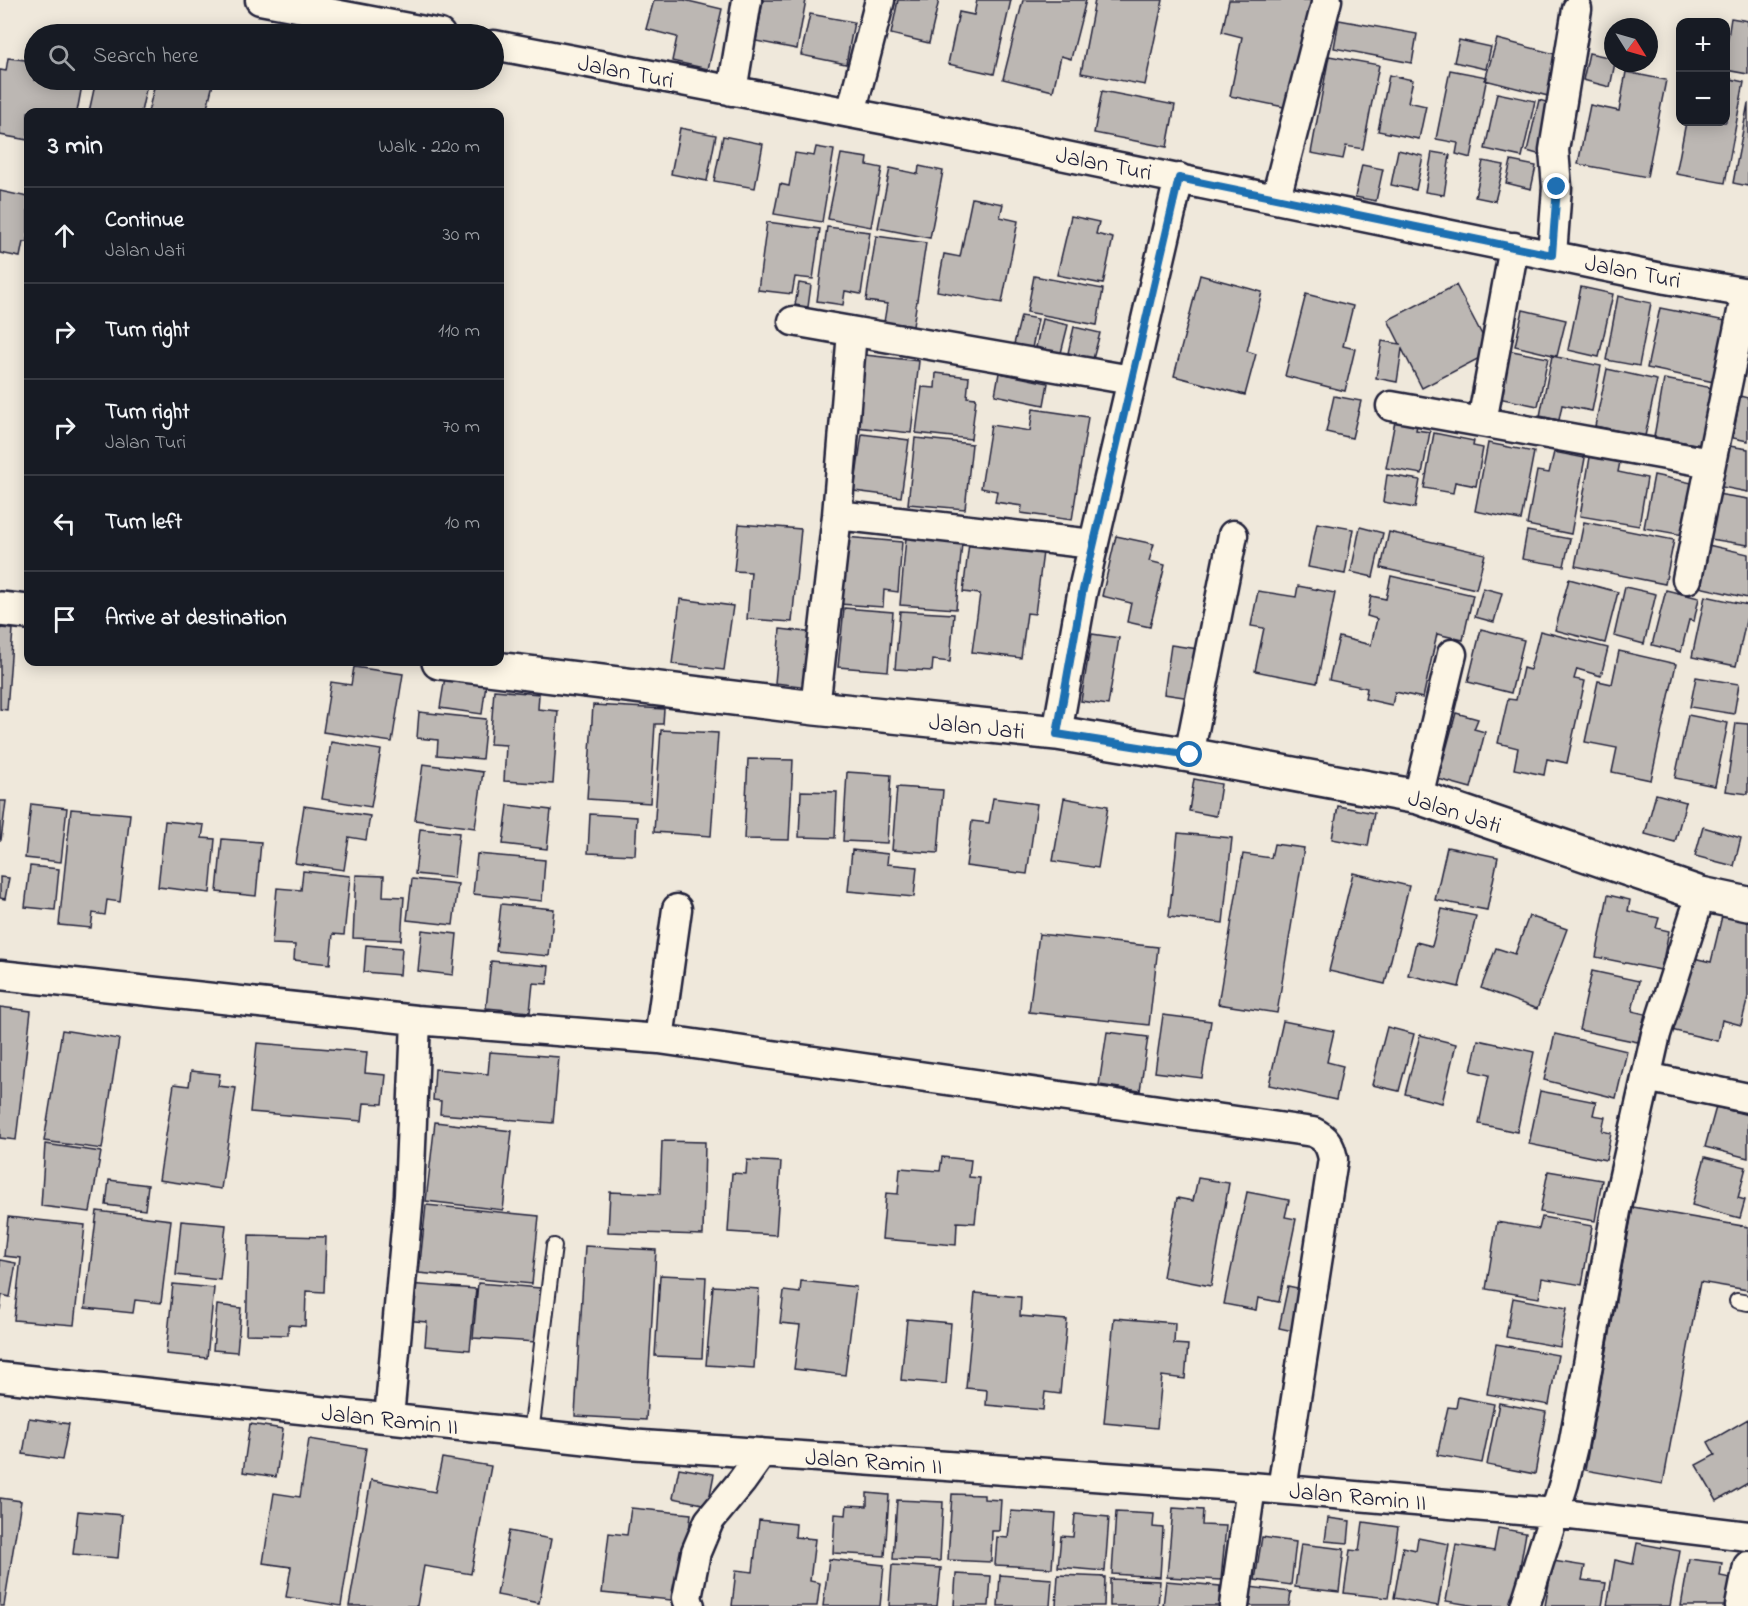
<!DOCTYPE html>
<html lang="en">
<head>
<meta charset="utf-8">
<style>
	:root { --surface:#171b24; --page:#242831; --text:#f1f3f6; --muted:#9ea1a6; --line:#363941 }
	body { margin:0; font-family:"Indie Flower",sans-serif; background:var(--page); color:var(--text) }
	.controls { position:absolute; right:18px; top:18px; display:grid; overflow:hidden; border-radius:12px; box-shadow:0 3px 15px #0003 }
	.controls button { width:54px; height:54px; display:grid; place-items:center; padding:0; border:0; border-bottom:2px solid var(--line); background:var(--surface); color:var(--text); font:30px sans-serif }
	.compass { position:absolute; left:1604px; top:18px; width:54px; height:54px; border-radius:50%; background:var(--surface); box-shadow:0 3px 15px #0003; rotate:127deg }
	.stop { position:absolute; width:18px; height:18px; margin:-14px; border:4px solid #1f6fb2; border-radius:50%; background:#fff }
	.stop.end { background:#1f6fb2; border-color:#fff; box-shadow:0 2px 6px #0008 }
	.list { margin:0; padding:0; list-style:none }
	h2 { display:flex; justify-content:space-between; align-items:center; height:78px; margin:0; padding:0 24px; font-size:26px }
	h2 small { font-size:20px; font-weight:400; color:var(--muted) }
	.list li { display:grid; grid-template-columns:39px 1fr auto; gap:18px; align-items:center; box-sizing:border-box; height:96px; padding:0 24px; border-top:2px solid var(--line) }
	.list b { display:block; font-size:22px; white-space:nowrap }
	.list p { margin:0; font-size:20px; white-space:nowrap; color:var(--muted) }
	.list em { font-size:20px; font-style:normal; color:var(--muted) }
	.icon { flex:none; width:33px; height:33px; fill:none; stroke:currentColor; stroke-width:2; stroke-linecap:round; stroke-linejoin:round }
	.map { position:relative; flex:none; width:1748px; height:1606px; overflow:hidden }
	.search { position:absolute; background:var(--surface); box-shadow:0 3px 15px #0003; left:24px; top:24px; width:480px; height:66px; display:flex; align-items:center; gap:15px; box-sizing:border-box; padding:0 21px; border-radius:33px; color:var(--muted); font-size:22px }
	.panel { position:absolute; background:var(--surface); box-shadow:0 3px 15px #0003; left:24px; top:108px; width:480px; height:558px; border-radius:12px }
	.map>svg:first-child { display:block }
	.building { fill:#bcb7b3; stroke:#22223b; stroke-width:1.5 }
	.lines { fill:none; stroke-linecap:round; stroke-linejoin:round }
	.service-casing { stroke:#22223b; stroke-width:18 }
	.minor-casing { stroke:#22223b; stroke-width:33 }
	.tertiary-casing { stroke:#22223b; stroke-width:38 }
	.service { stroke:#fcf5e5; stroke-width:14 }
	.minor { stroke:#fcf5e5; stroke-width:28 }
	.tertiary { stroke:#fcf5e5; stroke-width:33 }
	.route { stroke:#1f6fb2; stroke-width:8 }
	.labels { text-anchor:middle; stroke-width:6; stroke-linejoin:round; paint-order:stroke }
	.street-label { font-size:24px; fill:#22223b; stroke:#fcf5e5 }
</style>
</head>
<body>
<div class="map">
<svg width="1748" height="1606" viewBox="0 0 1748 1606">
	<rect width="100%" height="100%" fill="#efe8db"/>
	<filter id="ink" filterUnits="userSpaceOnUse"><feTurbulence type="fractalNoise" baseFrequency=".0167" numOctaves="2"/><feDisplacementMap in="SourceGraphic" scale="12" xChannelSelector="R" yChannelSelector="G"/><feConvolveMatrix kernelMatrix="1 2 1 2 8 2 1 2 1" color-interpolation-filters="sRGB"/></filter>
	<g filter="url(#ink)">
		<path class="building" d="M654,0H684L722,9L708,69L672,61L677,37L646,29Z
			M763,0H806L797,49L756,41Z
			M898,0H939L929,43L891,34Z
			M977,0H1011L994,74L948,64L959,12L974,15Z
			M1023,0H1086L1071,59L1061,56L1053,91L1003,79Z
			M1095,0H1163L1145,85L1081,73Z
			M1229,0H1311L1289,108L1230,96L1242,37L1222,32Z
			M810,14L854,22L846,64L801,55Z
			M1731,18L1748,21V74L1726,70V50Z
			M1339,20L1417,34L1412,63L1334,48Z
			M1497,39L1563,56L1552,97L1485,80Z
			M1459,40L1491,47L1486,69L1454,62Z
			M1589,53L1613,58V63H1615L1610,87L1583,80Z
			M1329,56L1379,65L1363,149L1346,146L1343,159L1311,153Z
			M8,58L34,61V80H83L77,112H28V140L0,135V70L6,71Z
			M1450,70L1487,77L1471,158L1456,154L1458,143L1436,139Z
			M1626,72L1666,80L1647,177L1578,164L1590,105L1619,111Z
			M1389,75L1413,80L1408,102L1426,106L1419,139L1378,131Z
			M1726,78L1744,82L1725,183L1676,174L1686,122H1726Z
			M96,80H148L141,112H89Z
			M156,80H214L206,112H148Z
			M1102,91L1175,105L1167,147L1094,133Z
			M1497,93L1535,101L1522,157L1485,149Z
			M1539,100L1556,105L1548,157L1527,151Z
			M1748,103V186L1733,183Z
			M680,128L716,135L707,181L671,174Z
			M723,136L763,144L755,188L714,181Z
			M816,147L834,150L822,222L774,214L780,184L789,186L795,153L814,156Z
			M1398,150L1423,156L1416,190L1391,185Z
			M1432,152L1450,155L1444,195L1425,192Z
			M841,154L868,158L867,165L882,168L871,227L828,219Z
			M1483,161L1504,165L1495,201L1475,197Z
			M1511,161L1536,166L1531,189L1506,183Z
			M1362,165L1383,169L1376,201L1355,197Z
			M919,166L943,171L930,238L878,228L890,168L918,174Z
			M0,191L28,197V242H23L20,257L0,253Z
			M972,198L1003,204L1000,217L1018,221L1002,303L937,291L944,254L960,257Z
			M1071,216L1099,222L1096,234L1113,238L1103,284L1057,275Z
			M767,222L820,229L813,279L795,277L792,294L758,290Z
			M827,227L870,232L861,294L845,291L843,305L817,301Z
			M876,236L926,243L913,326L884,322L887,304L866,301Z
			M1200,275L1262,292L1247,351L1256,354L1245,395L1174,376Z
			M1034,276L1103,289L1097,325L1027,312Z
			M799,283L811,285L808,307L795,305Z
			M1456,285L1491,352L1422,388L1402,349L1397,382L1376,378L1382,341L1400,344L1388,320Z
			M1581,287L1613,294L1599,357L1568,350Z
			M1306,294L1353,306L1343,346L1355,349L1345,391L1285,376Z
			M1618,296L1651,303L1639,366L1606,360Z
			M1660,308L1726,321L1714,382L1647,368Z
			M1523,310L1566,320L1557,356L1515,346Z
			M1021,316L1038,319L1032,348L1014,344Z
			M1042,319L1068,325L1061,353L1036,347Z
			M1074,327L1100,333L1093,359L1068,353Z
			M1502,349L1548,358L1538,406L1493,397Z
			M865,355L919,361L911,433L856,427Z
			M1552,356L1601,366L1592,411L1562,405L1559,420L1540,416Z
			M1607,369L1657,380L1645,436L1595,426Z
			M936,373L969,377L967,397L976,398L971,439L916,433L922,387L935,388Z
			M999,373L1048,383L1044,405L995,395Z
			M1664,379L1713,388L1702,445L1654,437Z
			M1334,396L1361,401L1352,438L1326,432Z
			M1740,396L1748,398V441L1733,438Z
			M1033,409L1088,417L1072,520L1021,513L1022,506L995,502L997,491L981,488L991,425L1030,431Z
			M1395,421L1417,425L1416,430L1430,432L1422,474L1386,468Z
			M1434,433L1474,441L1473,446L1483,448L1476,486L1455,482L1453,493L1424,488Z
			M862,434L909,440L901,497L854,491Z
			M915,438L972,444L965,509L908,504Z
			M1488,443L1534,452L1521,520L1475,511Z
			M1729,446L1748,449V492L1722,487Z
			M1554,452L1585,458L1571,534L1527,525L1537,471L1549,473Z
			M1590,457L1620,462L1618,472L1647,478L1639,526L1580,516Z
			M1387,475L1420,480L1415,508L1383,502Z
			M1654,475L1692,483L1683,535L1644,528Z
			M1717,494L1748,499V545L1710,539Z
			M1584,522L1674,540L1665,584L1575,566Z
			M1317,523L1353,529L1345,574L1308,567Z
			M739,524L801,529L792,622L747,619L751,572L734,571Z
			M1360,527L1383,533L1373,577L1351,572Z
			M1527,531L1570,539L1564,566L1522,559Z
			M1389,532L1485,554L1476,589L1381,568Z
			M1116,536L1154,544L1149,561L1165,565L1150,627L1127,622L1131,603L1102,596Z
			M845,537L902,542L898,592L884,590L883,607L839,604Z
			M906,538L962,543L956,609L900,605Z
			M969,543L1043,552L1035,614L1027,613L1021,658L972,652L980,594L963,592Z
			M1708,545L1748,554V598L1699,587Z
			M1391,576L1473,595L1463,640L1437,634L1423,698L1395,692L1392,705L1365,699L1367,688L1329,680L1339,637L1371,645L1377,619L1367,616L1371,596L1386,599Z
			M1569,579L1618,592L1605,643L1555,630Z
			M1298,586L1335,593L1317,683L1255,671L1264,628L1251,626L1258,591L1296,597Z
			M1625,587L1656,594L1644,644L1614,636Z
			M1483,588L1502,593L1494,622L1475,617Z
			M1666,590L1699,598L1694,621L1689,620L1681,652L1652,645Z
			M1705,596L1748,605V612L1736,666L1692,657Z
			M680,599L733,606L724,670L672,664Z
			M844,608L893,612L888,671L838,667Z
			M900,611L954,614L950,662L933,660L932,671L895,669Z
			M0,628L13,629L7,710L0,709Z
			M780,629L815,633L809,687L775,683Z
			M1481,629L1524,640L1511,693L1468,682Z
			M1540,631L1608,648L1601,676L1577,669L1574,679L1585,681L1567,763L1547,759L1544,775L1514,769L1518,748L1498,743L1508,699L1516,700L1523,668L1530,670Z
			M1092,634L1119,638L1108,705L1081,701Z
			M1171,645L1205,650L1197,699L1164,694Z
			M1619,651L1676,664L1651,780L1612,772L1617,748L1585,742L1598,681L1612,684Z
			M354,667L403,674L392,742L323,732L331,682L351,685Z
			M445,677L486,683L482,714L440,708Z
			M1696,677L1739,684L1734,714L1690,707Z
			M494,690L539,694L538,709L558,711L553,784L504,781L506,745L490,744Z
			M593,705L664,709L663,724H655L650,803L587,799Z
			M419,712L486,719L482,759L437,755L438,740L417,738Z
			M1456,713L1478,719L1474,729L1485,732L1471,788L1438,779Z
			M1688,715L1728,723L1715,786L1675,778Z
			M1736,723L1748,724V794L1726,791Z
			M661,730L718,733L711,836L654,832Z
			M331,742L381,750L371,807L322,799Z
			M748,759L793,760L789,840L744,839Z
			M423,764L483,772L475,828L415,820Z
			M847,772L891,775L887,843L843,841Z
			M1194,779L1221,784L1216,816L1189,811Z
			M897,787L943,790L938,853L892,850Z
			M801,791L837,792L835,838L799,837Z
			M1656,794L1686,802L1675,842L1645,834Z
			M993,798L1037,804L1027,874L966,866L972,821L989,823Z
			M1064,798L1108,806L1098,868L1053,861Z
			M0,801H6L1,840H0Z
			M31,804L67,808L61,862L25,858Z
			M508,805L551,810L547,849L503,844Z
			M304,806L370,816L366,840L349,837L344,870L295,863Z
			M1338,806L1374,813L1368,846L1332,839Z
			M71,809L130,814L120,902L107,900L105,915L93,913L91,928L59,925Z
			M590,814L637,817L635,855L588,853Z
			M165,821L204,825L202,838L215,839L210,893L158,887Z
			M1703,827L1741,838L1734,866L1695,856Z
			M420,829L459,833L454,878L415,874Z
			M1178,833L1232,838L1223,923L1169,917Z
			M222,839L261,842L256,896L217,892Z
			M1274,844L1304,848L1277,1013L1218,1004L1243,854L1271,858Z
			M1447,847L1498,857L1487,910L1435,900Z
			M852,850L888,854L887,864L917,867L914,897L848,891Z
			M477,854L545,860L542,901L473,894Z
			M30,866L59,869L55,910L25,907Z
			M303,871L350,876L344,935L333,934L330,964L294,960L295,945L272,944L277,888L301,890Z
			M1353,873L1409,886L1385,984L1329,971Z
			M356,875L384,876L383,896L404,897L401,940L353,938Z
			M0,877L9,878L5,899L0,898Z
			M412,879L458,884L453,925L407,920Z
			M1608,895L1630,900L1628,911L1659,918L1656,928L1669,931L1661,970L1596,957Z
			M501,904L554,909L549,956L496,951Z
			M1442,909L1476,916L1459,987L1408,975L1416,942L1432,946Z
			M1529,916L1567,929L1537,1009L1481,988L1496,948L1515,954Z
			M1722,916L1748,922V997L1741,1025L1722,1020L1718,1041L1671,1030L1689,957L1711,962Z
			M422,930L457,934L453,975L418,971Z
			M1039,934L1158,947L1149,1025L1029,1012Z
			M366,945L402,948L400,975L364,972Z
			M491,961L549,966L547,984L533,983L530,1012L486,1008Z
			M1592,971L1639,981L1632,1011L1645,1014L1638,1042L1579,1030Z
			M0,1007L31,1011L16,1140L0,1138Z
			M1163,1015L1211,1021L1202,1078L1155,1072Z
			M1283,1021L1334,1031L1327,1062L1343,1066L1336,1100L1269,1085Z
			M1387,1027L1414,1034L1399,1091L1372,1085Z
			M62,1030L119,1039L102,1149L44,1141Z
			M1107,1032L1148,1037L1140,1091L1099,1085Z
			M1555,1034L1627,1051L1616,1098L1544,1080Z
			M1420,1035L1456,1044L1442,1103L1405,1094Z
			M1478,1040L1534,1052L1517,1132L1479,1124L1489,1075L1471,1071Z
			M257,1043L367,1052L365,1073L386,1075L383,1104L364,1103L362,1121L250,1112Z
			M490,1052L559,1057L553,1123L440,1114L441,1101L433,1100L435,1069L488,1074Z
			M191,1071L220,1074L218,1086L236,1088L221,1189L159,1180L174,1084L189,1086Z
			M1540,1091L1596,1102L1593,1115L1605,1117L1602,1131L1611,1133L1606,1160L1529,1144Z
			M1716,1107L1748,1115V1158L1705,1147Z
			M435,1122L512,1131L503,1210L426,1201Z
			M662,1141L705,1142L703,1235L608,1232L610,1192L660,1194Z
			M45,1144L101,1152L90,1212L41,1206Z
			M942,1157L971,1160L969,1177L980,1178L975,1223L957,1222L956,1245L882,1239L886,1193L898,1194L900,1168L940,1171Z
			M1705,1157L1746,1167L1738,1198L1745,1200L1740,1218L1692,1205Z
			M747,1160L781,1162L776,1235L728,1232L732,1173L746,1174Z
			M1548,1171L1602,1180L1595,1221L1540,1212Z
			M1198,1178L1229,1183L1211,1286L1163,1277L1177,1198L1193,1201Z
			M109,1180L148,1185L145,1210L106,1205Z
			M1247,1192L1289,1200L1285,1217L1296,1219L1279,1302L1258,1298L1256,1310L1224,1304Z
			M426,1205L539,1216L532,1284L419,1273Z
			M1633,1207L1748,1227V1290L1700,1282L1663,1484L1585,1470Z
			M97,1211L171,1220L161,1303L135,1300L133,1313L85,1308Z
			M8,1217L85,1225L74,1325L14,1320L21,1258L4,1256Z
			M1542,1217L1592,1226L1582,1285L1542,1278L1539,1298L1486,1289L1497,1222L1539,1229Z
			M181,1221L226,1225L220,1280L176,1275Z
			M249,1235L326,1237L324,1292L306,1291L305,1326L288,1325V1335L246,1334Z
			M585,1246L656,1250L646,1420L575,1416Z
			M0,1260L16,1263L10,1297L2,1295L0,1310Z
			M660,1275L706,1277L702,1358L655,1356Z
			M801,1281L856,1287L845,1375L794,1369L800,1325L780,1323L784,1291L800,1293Z
			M478,1283L540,1288L536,1342L473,1338Z
			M173,1284L214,1288L207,1358L166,1354Z
			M407,1284L476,1289L470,1350L425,1346L427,1322L403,1320Z
			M713,1286L759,1289L754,1368L706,1365Z
			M1288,1286L1311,1291L1302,1333L1279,1328Z
			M975,1293L1021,1297L1020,1316L1067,1320L1060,1394L1045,1392L1043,1410L986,1405L987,1390L966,1388Z
			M1513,1298L1567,1308L1560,1347L1506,1337Z
			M217,1305L241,1308L237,1352L213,1350Z
			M1114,1318L1175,1323L1174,1344L1188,1345L1185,1379L1162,1376L1157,1428L1104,1423Z
			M907,1319L951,1323L946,1384L901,1380Z
			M1496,1344L1558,1355L1549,1405L1487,1394Z
			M1458,1397L1494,1404L1482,1463L1437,1455L1448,1407L1456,1408Z
			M1499,1403L1546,1412L1535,1474L1487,1465Z
			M29,1418L69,1424L62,1460L23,1454Z
			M1748,1419V1483L1717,1501L1696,1465L1715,1455L1708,1442Z
			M250,1424L283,1429L276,1477L243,1472Z
			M309,1439L366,1448L341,1606L286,1597L291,1567L263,1563L274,1493L300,1497Z
			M442,1458L491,1466L471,1574L424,1566L417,1606H349L371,1480L435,1492Z
			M679,1468L714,1474L708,1505L673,1498Z
			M867,1493L889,1495L885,1556L833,1553L835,1514L846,1515L847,1505L867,1506Z
			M952,1494L984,1495V1499L1001,1500L999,1531H992L991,1562L948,1560Z
			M0,1498L21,1501L4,1606H0Z
			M897,1500L943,1502L940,1561L893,1559Z
			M631,1508L691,1514L681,1601L602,1593L609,1533L627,1535Z
			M1173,1508L1203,1510L1202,1525L1226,1526L1221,1580L1167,1577Z
			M78,1511L122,1515L118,1558L73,1554Z
			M1011,1511L1056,1514L1052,1568L995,1565L997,1537L1008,1538Z
			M1116,1512L1154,1514L1153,1527L1163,1528L1160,1577L1112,1574Z
			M1075,1514L1109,1517L1105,1571L1058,1567L1061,1536L1073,1537Z
			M1328,1518L1350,1521L1348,1543L1325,1541Z
			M759,1520L796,1524L795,1537L815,1539L810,1581L820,1583L817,1606H732L736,1570L753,1572Z
			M1363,1522L1398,1527L1388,1598L1344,1593L1350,1550L1359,1551Z
			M1498,1528L1526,1533L1513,1606H1476L1446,1601L1456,1545L1494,1551Z
			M509,1531L551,1539L539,1603L497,1595Z
			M1262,1537L1296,1542L1291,1585L1255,1580Z
			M1418,1538L1449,1544L1438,1606L1394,1598L1403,1547L1416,1550Z
			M1637,1543L1680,1551L1670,1606H1607L1615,1560L1633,1564Z
			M1301,1544L1344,1549L1339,1592L1295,1587Z
			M829,1559L884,1565L880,1606H823Z
			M1689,1559L1722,1563L1720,1576L1731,1578L1726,1606H1681Z
			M1553,1561L1585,1566L1582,1580L1606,1583L1602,1606H1545Z
			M892,1565L941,1568L937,1606H889Z
			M956,1574L991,1576L989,1606H954Z
			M1000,1575L1052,1579L1050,1606H998Z
			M1058,1575L1105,1577L1104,1606H1056Z
			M1110,1579L1160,1581L1158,1606H1110Z
			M1166,1581L1220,1586L1219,1606H1163Z
			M1249,1587L1291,1592L1289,1606H1247Z"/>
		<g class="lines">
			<defs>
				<path id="service" d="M1737,1301L1748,1303
					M531,1434L554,1246"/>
				<path id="minor" d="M260,0L440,34
					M494,45L934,129L1666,279L1748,293
					M732,91L747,0
					M851,113L880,0
					M1276,198L1327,0
					M1552,255L1557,187L1554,150L1577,9
					M793,321L1131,380
					M1391,406L1711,463L1746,292
					M1482,422L1514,247
					M837,515L1093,544
					M1687,579L1711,463
					M815,708L837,515L852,332
					M1057,733L1082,594L1179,178
					M1189,755L1233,535
					M1418,797L1452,654
					M0,975L416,1020L659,1039L1313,1132C1326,1138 1330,1144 1333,1159L1282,1489
					M659,1039L677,909
					M1646,1077L1748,1098
					M0,1377L628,1444L1251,1487L1554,1513L1748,1536
					M389,1418L409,1195L416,1020
					M690,1606L687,1598L696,1552L709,1521L742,1481L762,1453
					M1234,1606L1251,1487
					M1525,1606L1564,1483L1573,1446L1616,1211L1656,1034L1701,894
					M1740,1606L1748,1566"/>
				<path id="tertiary" d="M0,609L28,612
					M439,662L815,708L1057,733L1189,755L1418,797L1701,894L1748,904"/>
			</defs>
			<use href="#service" class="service-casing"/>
			<use href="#minor" class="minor-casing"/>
			<use href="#tertiary" class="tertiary-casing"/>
			<use href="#service" class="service"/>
			<use href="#minor" class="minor"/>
			<use href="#tertiary" class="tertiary"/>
		</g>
	</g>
	<g class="lines" filter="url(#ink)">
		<path class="route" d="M1190,755L1057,734L1082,594L1179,178L1552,255L1557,187"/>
	</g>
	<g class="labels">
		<g class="street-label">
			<text transform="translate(626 71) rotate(11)" y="8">Jalan Turi</text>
			<text transform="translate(1104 163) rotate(11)" y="8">Jalan Turi</text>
			<text transform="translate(1633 271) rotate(11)" y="8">Jalan Turi</text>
			<text transform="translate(977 726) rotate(6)" y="8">Jalan Jati</text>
			<text transform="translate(1455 811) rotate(18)" y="8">Jalan Jati</text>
			<text transform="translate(390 1419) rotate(6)" y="8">Jalan Ramin II</text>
			<text transform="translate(874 1461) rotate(4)" y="8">Jalan Ramin II</text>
			<text transform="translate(1358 1496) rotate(5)" y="8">Jalan Ramin II</text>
		</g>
	</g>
</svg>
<div class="controls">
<button>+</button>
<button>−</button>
</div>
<svg class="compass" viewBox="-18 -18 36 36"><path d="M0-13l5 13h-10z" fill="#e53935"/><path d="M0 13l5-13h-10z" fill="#9ea1a6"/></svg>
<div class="stop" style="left:1190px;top:755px"></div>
<div class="stop end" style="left:1557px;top:187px"></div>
<div class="search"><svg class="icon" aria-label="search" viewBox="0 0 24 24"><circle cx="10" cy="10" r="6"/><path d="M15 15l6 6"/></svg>Search here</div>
<section class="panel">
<h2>3 min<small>Walk · 220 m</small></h2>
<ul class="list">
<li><svg class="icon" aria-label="ahead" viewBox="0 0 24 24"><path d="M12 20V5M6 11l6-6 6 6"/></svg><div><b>Continue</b><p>Jalan Jati</p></div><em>30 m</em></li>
<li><svg class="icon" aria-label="right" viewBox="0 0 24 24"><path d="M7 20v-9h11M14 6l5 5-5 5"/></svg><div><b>Turn right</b></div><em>110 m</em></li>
<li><svg class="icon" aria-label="right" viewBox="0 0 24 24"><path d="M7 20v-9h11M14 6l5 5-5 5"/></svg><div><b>Turn right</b><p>Jalan Turi</p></div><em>70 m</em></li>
<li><svg class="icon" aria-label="left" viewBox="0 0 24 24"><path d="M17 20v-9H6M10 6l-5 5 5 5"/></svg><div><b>Turn left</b></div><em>10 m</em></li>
<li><svg class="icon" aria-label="arrive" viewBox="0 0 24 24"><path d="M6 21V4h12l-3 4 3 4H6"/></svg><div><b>Arrive at destination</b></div></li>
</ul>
</section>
</div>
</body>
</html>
